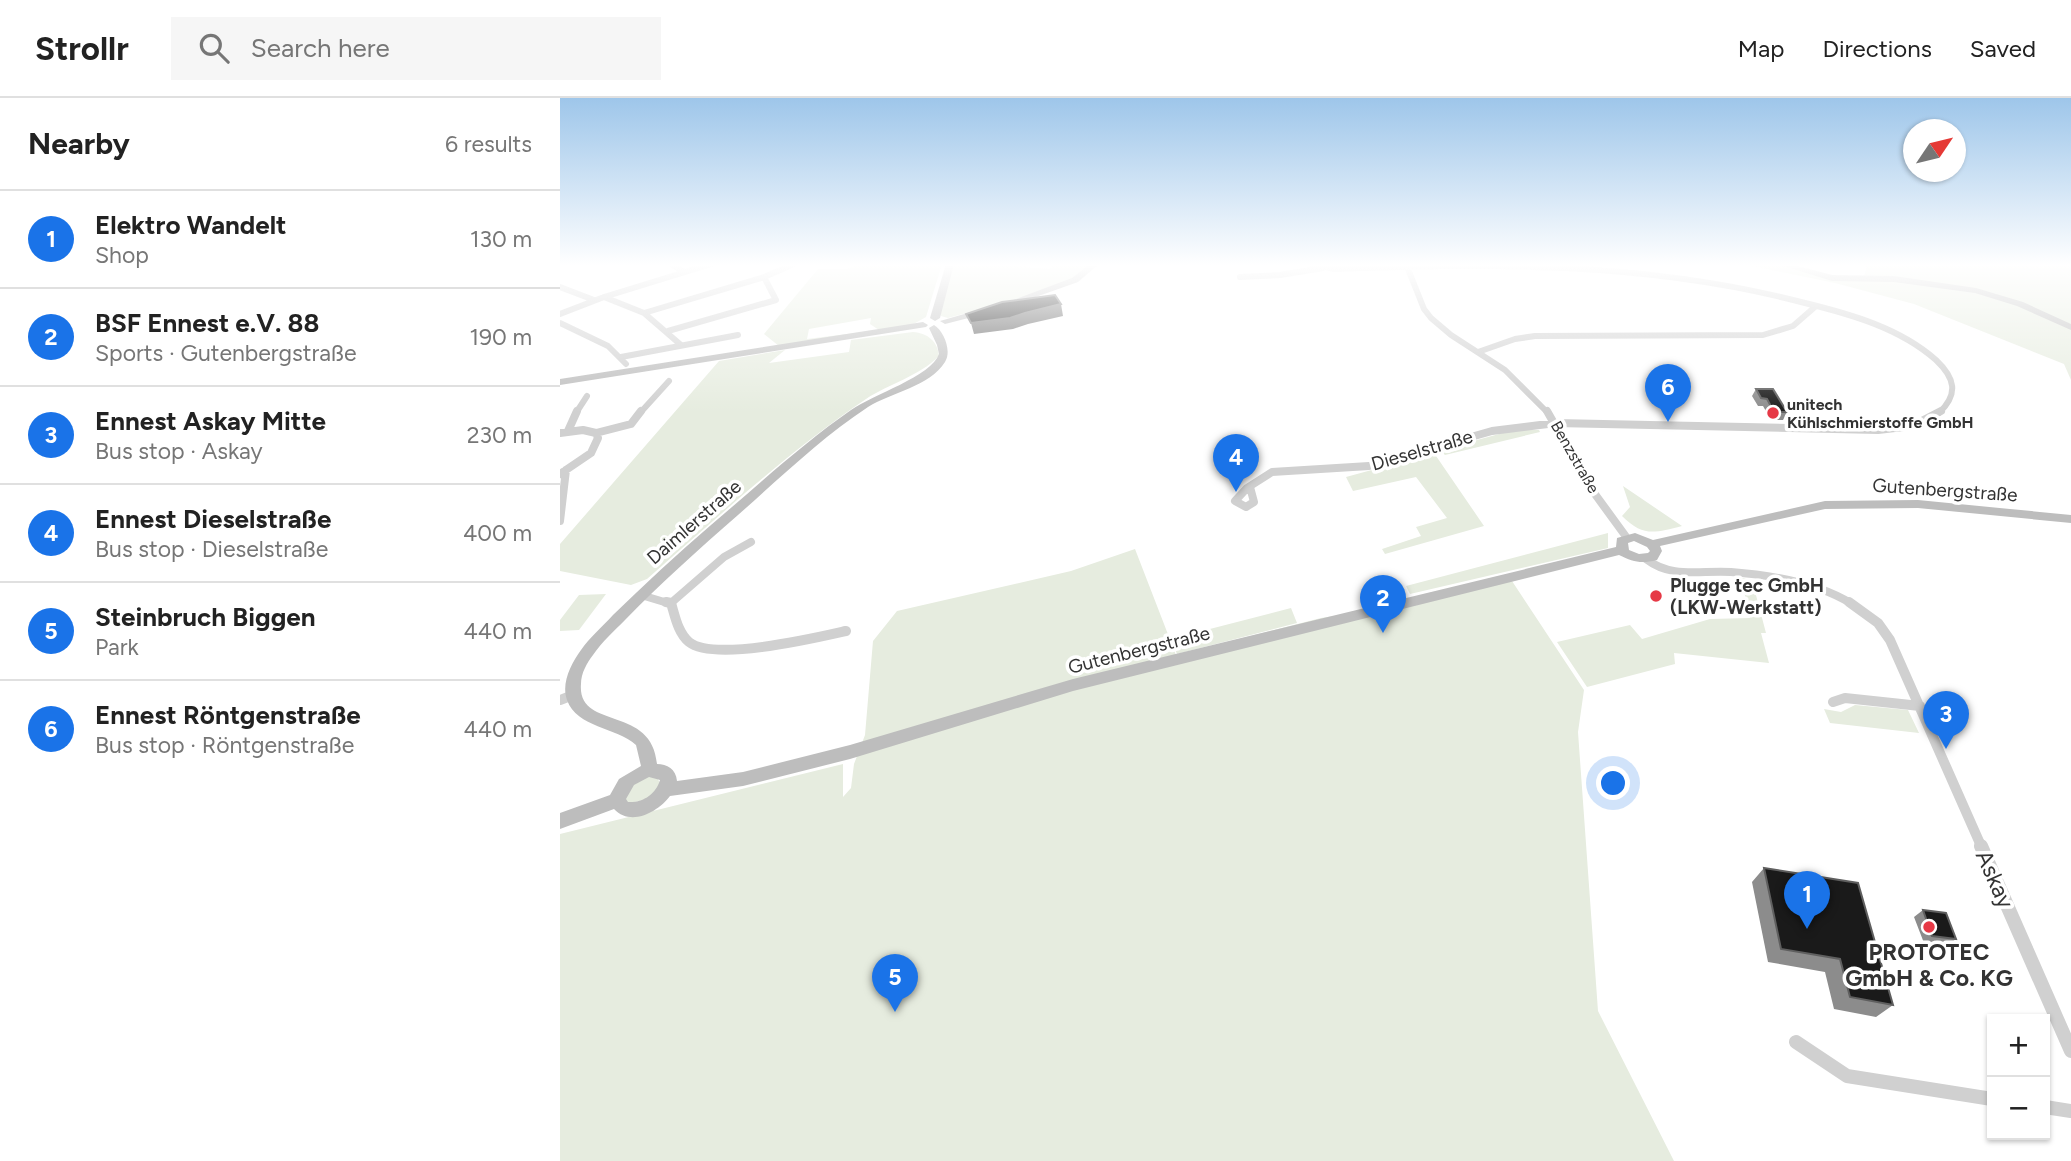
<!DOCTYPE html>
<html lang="en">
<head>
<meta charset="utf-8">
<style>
	:root { --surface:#fff; --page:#f6f6f6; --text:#222; --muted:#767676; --line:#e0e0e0; --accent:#1a73e8 }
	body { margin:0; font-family:Figtree,sans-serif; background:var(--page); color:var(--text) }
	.controls { position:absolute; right:21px; bottom:21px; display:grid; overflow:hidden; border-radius:0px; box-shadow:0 2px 5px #0004 }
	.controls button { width:63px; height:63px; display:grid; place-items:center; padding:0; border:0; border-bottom:2px solid var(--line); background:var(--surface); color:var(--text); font:35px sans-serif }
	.compass { position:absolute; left:1343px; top:21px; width:63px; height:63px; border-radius:50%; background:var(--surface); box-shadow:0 2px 5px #0004; rotate:55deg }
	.you { position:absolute; left:1054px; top:686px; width:24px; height:24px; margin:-18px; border:5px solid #fff; border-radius:50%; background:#1a73e8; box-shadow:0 0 0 10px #1a73e833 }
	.badge { display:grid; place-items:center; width:46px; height:46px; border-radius:50%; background:var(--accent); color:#fff; font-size:23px; font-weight:700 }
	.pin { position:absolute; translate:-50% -58px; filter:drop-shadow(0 2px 4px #0008) }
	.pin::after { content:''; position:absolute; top:37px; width:24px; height:21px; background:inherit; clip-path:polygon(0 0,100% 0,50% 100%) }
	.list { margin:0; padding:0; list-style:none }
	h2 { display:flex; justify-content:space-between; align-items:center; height:91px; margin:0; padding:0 28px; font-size:30px }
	h2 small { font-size:23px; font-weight:400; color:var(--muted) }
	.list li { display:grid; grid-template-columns:46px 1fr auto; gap:21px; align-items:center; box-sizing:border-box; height:98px; padding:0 28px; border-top:2px solid var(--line) }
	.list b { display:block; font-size:26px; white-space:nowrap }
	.list p { margin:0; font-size:23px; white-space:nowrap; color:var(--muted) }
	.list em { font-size:23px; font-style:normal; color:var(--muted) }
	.icon { flex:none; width:38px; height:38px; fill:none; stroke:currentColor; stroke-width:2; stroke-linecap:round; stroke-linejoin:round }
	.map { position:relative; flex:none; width:1511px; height:1063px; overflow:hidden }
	header { display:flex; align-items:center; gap:42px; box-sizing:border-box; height:98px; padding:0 35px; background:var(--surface); border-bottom:2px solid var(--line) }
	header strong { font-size:33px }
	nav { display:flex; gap:38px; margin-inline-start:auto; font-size:24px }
	.search { width:490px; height:63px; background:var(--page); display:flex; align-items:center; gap:18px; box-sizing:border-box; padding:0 24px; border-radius:0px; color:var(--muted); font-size:26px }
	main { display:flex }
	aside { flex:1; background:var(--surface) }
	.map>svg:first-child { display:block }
	.green { fill:#e6ecdf; fill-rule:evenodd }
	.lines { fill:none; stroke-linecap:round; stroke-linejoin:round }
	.street-far3 { stroke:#d0d0d0; stroke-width:6 }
	.street-far2 { stroke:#d0d0d0; stroke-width:8 }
	.street-far1 { stroke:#d0d0d0; stroke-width:10 }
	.street { stroke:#d0d0d0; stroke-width:14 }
	.secondary { fill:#bdbdbd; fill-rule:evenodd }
	.wall { fill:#8c8c8c }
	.shaded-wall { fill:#5f5f5f }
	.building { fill:#1a1a1a; stroke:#5f5f5f; stroke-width:2 }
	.poi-dot { fill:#e63946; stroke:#fff; stroke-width:2.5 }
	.labels { text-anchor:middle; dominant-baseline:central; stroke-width:7; stroke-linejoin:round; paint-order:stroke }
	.far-poi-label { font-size:16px; font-weight:bold; fill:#333; stroke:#fff; text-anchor:start }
	.far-street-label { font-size:16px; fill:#333; stroke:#fff }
	.street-label { font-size:19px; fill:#333; stroke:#fff }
	.poi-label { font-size:19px; font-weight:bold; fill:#333; stroke:#fff; text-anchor:start }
	.near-street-label { font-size:23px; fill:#333; stroke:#fff }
	.near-poi-label { font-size:23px; font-weight:bold; fill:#333; stroke:#fff }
</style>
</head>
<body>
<header>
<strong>Strollr</strong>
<div class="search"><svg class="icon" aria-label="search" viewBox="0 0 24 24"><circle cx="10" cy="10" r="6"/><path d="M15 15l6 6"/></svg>Search here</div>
<nav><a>Map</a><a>Directions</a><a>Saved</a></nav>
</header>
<main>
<aside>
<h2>Nearby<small>6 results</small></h2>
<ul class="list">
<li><span class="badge">1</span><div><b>Elektro Wandelt</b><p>Shop</p></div><em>130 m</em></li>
<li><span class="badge">2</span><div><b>BSF Ennest e.V. 88</b><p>Sports · Gutenbergstraße</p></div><em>190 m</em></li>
<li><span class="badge">3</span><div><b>Ennest Askay Mitte</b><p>Bus stop · Askay</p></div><em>230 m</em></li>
<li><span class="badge">4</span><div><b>Ennest Dieselstraße</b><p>Bus stop · Dieselstraße</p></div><em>400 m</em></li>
<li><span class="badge">5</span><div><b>Steinbruch Biggen</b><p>Park</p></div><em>440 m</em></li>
<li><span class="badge">6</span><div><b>Ennest Röntgenstraße</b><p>Bus stop · Röntgenstraße</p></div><em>440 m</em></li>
</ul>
</aside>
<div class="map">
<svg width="1511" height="1063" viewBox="0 0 1511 1063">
	<rect width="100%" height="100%" fill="#fff"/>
	<path class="green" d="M298 166H382L366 219 350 228 219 248 204 236 258 171H288ZM311 220 310 226 319 232 247 241 249 231Z
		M394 166H434L490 171 495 166H531L515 180 476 196 388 220 381 218 379 211Z
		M1182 166H1217L1261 179 1304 180 1307 166H1511V282L1504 266 1354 206 1275 185Z
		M353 234C368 235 378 244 379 258 358 279 330 285 306 301 228 354 158 419 87 481L71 487 0 473V446L159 263 225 252 209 265 289 254 291 242Z
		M954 332H979L980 334 885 357 880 352Z
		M874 355 924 428 825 456 822 451 861 438 856 429 887 420 856 379 793 393 786 379Z
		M1063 388 1122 428C1094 435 1083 439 1062 418L1070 409Z
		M1048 435V450L850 496 846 488Z
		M575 451 616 557 761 520 839 508 952 483 1024 592 1018 634 1038 913 1114 1063H0V736L283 666V699L291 690 294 666 305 637 313 543 337 513 511 473Z
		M1181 480 1192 482 1206 535H1201L1209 565 1114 555 1115 566 1027 589 997 544 1070 527 1082 541 1150 521 1190 520Z
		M46 496 19 532 0 533V522L19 497Z
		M731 510 737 525 617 556 611 541Z
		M1295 607 1348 612 1359 635 1270 625 1264 611 1281 614Z
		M88 678 97 680 101 686 91 700 67 706 64 695 66 690Z"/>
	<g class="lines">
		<path class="street-far3" d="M111 166 124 174
			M752 166 774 171C932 165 1090 164 1245 205 1290 216 1340 230 1376 262 1395 280 1399 296 1379 315
			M846 166 864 211 871 220 891 237 945 272 988 315
			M680 179 720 177 763 170
			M0 189 34 202
			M44 199 84 215 121 247
			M84 215 204 179 234 166
			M0 216 44 199 151 166
			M0 225 48 248 66 266
			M108 233 216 202 204 179
			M918 254 955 241 975 238 1203 237 1233 228 1256 208
			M61 259 178 237
			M16 315 27 298
			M80 315 109 283"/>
		<path class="street-far2" d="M987 313 1032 392 1067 440
			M8 333 17 313
			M0 335 23 332 36 335 38 340 31 355 0 376
			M36 335 71 326 81 313
			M690 389 694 404 686 409 675 403 687 390 712 374 809 368 932 333 996 325 1318 332 1352 328 1381 313
			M0 423 6 372
			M1086 461C1112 481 1140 472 1171 474 1211 477 1257 484 1292 506
			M81 497 111 506
			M111 505 164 459 191 444"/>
		<path class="street-far1" d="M106 504 111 505C115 518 118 535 129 544 154 564 255 540 286 533
			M1289 504 1318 525 1330 542 1422 750
			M0 602 13 597
			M1273 604 1285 600 1360 608"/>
		<path class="street" d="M1421 748 1511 953
			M1236 944 1287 978 1432 1001
			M1485 1009 1511 1013"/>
		<path class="secondary" d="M386 166H394L380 220 375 223 370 220Z
			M530 166H539L518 184 450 208 443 206 512 180Z
			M1217 166H1230L1272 177 1334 178 1416 190 1463 204 1511 226V232L1457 208 1415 195 1334 184 1272 183Z
			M425 210 429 213 428 215 385 226 380 223Z
			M363 224 368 227 366 229 0 287V281Z
			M374 227C384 233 392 253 385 264 369 289 332 294 308 309 261 340 220 380 178 417 139 451 101 485 65 522 54 533 42 544 33 557 27 565 21 575 21 586 17 633 92 606 97 666 107 666 116 671 117 683L183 674 290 647 513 581 1056 449 1057 440 1075 435 1093 442 1265 403 1358 402 1511 417V425L1358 410 1265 411 1100 448 1102 453 1097 462C1081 466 1073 464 1059 457L513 593 290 661 183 688 110 698C98 714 71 729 54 711L0 731V715L50 697 59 681 81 668 76 647C56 629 17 630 7 602 1 585 11 566 21 552 30 539 42 529 53 517 85 486 117 456 151 427 197 388 242 346 291 312 312 297 372 278 379 256L377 247 369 230ZM1074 443 1087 449 1090 453 1088 455 1079 456 1069 452 1068 445ZM89 679 100 682C96 696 83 705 68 704L66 701 74 687Z"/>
	</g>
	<path class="wall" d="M1196 291 1227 314 1223 322H1211L1203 308H1198L1192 298Z
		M1204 770 1333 907 1316 919 1274 911 1265 874 1208 864 1192 784Z
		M1363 812 1396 841 1387 848 1364 845 1354 819Z"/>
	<path class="shaded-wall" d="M501 206 503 218 468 226 453 231 414 236 411 225 465 215Z"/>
	<path class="building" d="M495 197 501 206 465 215 450 220 411 225 406 216 442 204Z
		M1196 291H1213L1227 314H1214L1207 301 1201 300Z
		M1204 770 1298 785 1333 907 1290 899 1280 861 1221 851Z
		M1363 812 1386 815 1396 841 1372 838Z"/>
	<linearGradient id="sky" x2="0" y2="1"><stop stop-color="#9ec6ea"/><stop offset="0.53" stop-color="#fff"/><stop offset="1" stop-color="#fff" stop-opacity="0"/></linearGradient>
	<rect width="1511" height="315" fill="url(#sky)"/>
	<g class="poi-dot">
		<circle cx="1213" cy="315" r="7"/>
		<circle cx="1096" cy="498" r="7"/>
		<circle cx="1369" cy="829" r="7"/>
	</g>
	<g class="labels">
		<g class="far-poi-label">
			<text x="1227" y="306">unitech<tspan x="1227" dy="18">Kühlschmierstoffe GmbH</tspan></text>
		</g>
		<g class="far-street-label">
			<text transform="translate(1015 359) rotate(60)">Benzstraße</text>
		</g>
		<g class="street-label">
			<text transform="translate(862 352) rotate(-16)">Dieselstraße</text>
			<text transform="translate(1385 392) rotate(4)">Gutenbergstraße</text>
			<text transform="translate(134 424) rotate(-41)">Daimlerstraße</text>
			<text transform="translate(579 552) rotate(-14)">Gutenbergstraße</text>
		</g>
		<g class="poi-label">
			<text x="1110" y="487">Plugge tec GmbH<tspan x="1110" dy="22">(LKW-Werkstatt)</tspan></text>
		</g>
		<g class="near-street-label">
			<text transform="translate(1435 781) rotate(66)">Askay</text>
		</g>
		<g class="near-poi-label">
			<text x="1369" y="854">PROTOTEC<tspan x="1369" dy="26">GmbH &amp; Co. KG</tspan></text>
		</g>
	</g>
</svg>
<div class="controls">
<button>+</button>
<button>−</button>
</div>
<svg class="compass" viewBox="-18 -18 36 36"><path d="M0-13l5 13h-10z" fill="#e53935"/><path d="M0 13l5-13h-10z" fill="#767676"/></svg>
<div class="you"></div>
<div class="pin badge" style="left:1247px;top:831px">1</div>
<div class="pin badge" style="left:823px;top:535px">2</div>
<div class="pin badge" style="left:1386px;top:651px">3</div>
<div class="pin badge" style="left:676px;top:394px">4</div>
<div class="pin badge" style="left:335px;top:914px">5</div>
<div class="pin badge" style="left:1108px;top:324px">6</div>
</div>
</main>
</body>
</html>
